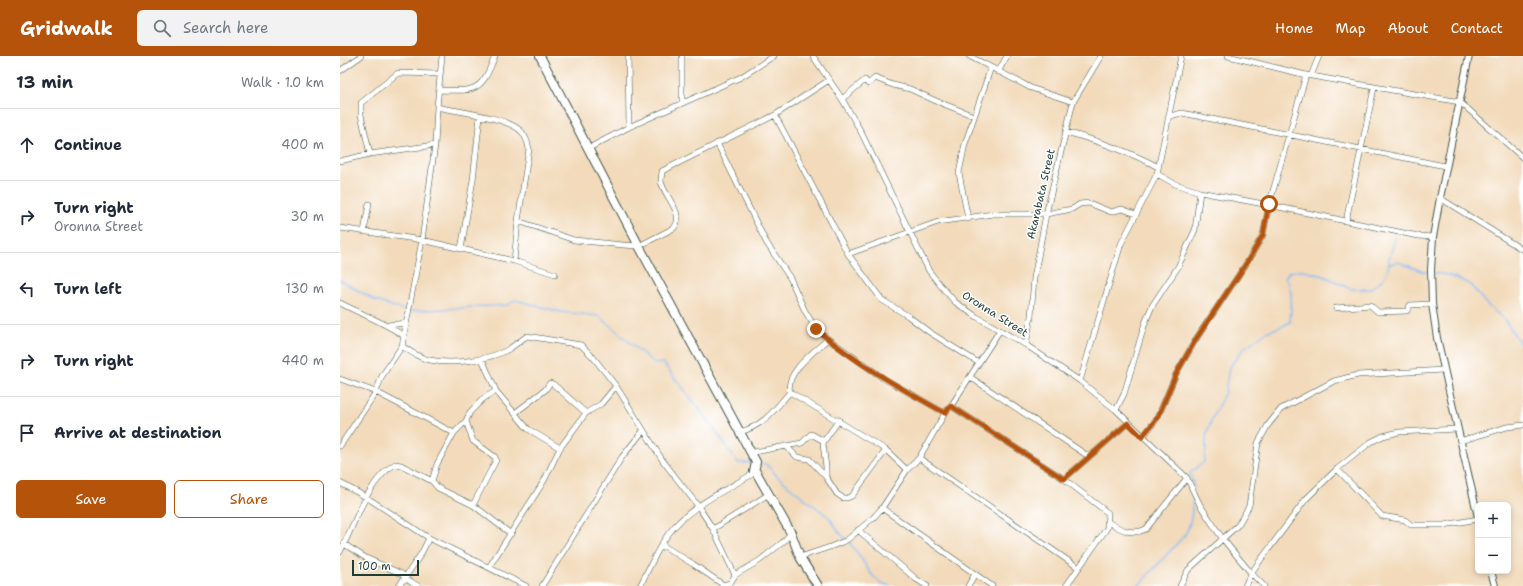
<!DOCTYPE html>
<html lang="en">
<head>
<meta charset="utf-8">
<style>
	:root { --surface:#fff; --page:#f2f2f3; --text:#1f2937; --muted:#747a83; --line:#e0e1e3; --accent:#b45309 }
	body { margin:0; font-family:"Shantell Sans",sans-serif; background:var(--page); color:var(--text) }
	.controls { position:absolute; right:12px; bottom:12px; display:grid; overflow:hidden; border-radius:6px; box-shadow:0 2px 6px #0003 }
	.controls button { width:36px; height:36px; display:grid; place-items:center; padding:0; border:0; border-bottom:1px solid var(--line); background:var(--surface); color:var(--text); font:20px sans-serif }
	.scale { position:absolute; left:12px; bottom:10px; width:67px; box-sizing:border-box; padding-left:4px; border:2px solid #1f3d34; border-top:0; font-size:11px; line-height:14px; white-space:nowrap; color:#1f3d34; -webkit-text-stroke:3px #fff; paint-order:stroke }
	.stop { position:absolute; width:12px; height:12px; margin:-9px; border:3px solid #b45309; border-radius:50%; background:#fff }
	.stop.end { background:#b45309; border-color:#fff; box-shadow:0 1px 4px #0008 }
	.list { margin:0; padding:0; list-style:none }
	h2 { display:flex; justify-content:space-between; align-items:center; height:52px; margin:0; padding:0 16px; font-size:17px }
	h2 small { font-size:13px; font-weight:400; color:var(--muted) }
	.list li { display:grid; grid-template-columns:26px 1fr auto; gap:12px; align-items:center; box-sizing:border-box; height:72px; padding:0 16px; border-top:1px solid var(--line) }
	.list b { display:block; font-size:15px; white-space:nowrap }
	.list p { margin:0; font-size:13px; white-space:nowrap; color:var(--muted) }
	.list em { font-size:13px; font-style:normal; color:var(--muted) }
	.actions { display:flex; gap:8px; padding:12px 16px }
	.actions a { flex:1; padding:9px 0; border:1px solid var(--accent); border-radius:6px; text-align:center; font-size:14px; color:var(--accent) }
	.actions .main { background:var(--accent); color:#fff }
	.icon { flex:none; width:22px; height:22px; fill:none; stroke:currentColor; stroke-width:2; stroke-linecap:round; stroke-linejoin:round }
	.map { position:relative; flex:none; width:1183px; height:530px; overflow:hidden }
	header { display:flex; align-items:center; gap:24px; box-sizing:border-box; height:56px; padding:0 20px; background:var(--accent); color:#fff }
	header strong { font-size:19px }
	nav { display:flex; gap:22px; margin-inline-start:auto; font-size:14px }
	.search { width:280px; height:36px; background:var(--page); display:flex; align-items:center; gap:10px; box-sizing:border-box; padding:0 14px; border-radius:6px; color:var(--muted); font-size:15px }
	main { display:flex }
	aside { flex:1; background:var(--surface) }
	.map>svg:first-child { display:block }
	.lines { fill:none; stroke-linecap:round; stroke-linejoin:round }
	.stream { stroke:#87bbf5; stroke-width:1.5 }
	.minor-casing { stroke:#3f5548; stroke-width:6 }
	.tertiary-casing { stroke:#3f5548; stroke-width:8 }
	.primary-casing { stroke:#3f5548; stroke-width:10 }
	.minor { stroke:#fff; stroke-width:5 }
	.tertiary { stroke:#fff; stroke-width:6 }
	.primary { stroke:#fff; stroke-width:8 }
	.route { stroke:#b45309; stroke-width:5 }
	.labels { text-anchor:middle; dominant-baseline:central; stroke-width:3; stroke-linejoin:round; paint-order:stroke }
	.street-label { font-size:11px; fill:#1f3d34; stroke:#fff }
</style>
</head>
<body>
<header>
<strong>Gridwalk</strong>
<div class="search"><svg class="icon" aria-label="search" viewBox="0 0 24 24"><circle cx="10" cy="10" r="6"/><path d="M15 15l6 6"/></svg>Search here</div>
<nav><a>Home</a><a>Map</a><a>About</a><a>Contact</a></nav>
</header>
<main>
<aside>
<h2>13 min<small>Walk · 1.0 km</small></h2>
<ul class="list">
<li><svg class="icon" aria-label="ahead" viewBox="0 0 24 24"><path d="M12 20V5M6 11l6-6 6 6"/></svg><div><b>Continue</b></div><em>400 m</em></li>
<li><svg class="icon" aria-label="right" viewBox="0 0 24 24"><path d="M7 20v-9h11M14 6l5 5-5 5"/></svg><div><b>Turn right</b><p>Oronna Street</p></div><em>30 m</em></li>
<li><svg class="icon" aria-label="left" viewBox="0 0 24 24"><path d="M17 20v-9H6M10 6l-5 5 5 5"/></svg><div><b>Turn left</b></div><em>130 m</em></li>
<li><svg class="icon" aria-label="right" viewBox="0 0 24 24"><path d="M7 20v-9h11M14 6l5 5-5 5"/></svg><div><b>Turn right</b></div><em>440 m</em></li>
<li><svg class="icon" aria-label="arrive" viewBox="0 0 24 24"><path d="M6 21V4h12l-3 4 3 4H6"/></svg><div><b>Arrive at destination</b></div></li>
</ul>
<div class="actions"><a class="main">Save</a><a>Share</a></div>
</aside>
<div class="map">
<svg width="1183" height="530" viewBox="0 0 1183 530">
	<rect width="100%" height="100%" fill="#fff"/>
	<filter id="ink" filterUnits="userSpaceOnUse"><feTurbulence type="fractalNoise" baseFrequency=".025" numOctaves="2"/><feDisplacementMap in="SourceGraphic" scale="8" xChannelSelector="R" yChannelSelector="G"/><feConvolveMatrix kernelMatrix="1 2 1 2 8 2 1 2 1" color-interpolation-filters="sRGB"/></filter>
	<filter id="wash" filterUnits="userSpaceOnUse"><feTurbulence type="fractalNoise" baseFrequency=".012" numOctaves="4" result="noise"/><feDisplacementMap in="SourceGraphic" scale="16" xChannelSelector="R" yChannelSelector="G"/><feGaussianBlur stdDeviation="0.9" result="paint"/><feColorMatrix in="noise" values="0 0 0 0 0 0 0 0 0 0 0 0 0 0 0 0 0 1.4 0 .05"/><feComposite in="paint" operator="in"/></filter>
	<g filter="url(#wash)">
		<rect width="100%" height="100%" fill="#f2daba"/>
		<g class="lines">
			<path class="stream" d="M1049 208 1058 206 1084 216H1088
				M1094 217 1108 219 1130 228 1147 249 1164 263 1183 292
				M0 224 36 245 67 255
				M70 255 168 249 175 244 221 256 259 260 315 308 323 307 368 364 398 407H413
				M419 407 426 408 437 420 455 435 490 462 498 475 514 492 532 519 540 527 550 530
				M854 432 850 417 864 406 866 394V380L872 363 885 336 889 312 904 292 926 276 943 270 950 266C951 254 954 231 945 222L949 216 961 214 984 220 1011 233H1030L1043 223 1048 214 1049 203 1056 180
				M798 530 844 480C852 468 852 455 853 440"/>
		</g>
	</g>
	<g filter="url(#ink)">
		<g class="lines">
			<defs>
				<path id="minor" d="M288 0 289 71
					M473 0 502 43 520 74 589 215 601 230 615 246 637 261 686 289 740 325 776 354 847 422 860 449 882 482 911 517 924 530
					M629 0 691 32 733 46
					M888 0 966 19 1120 46 1183 102
					M0 15 21 0
					M658 16 667 0
					M971 20 979 0
					M99 34C135 35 141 37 155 0
					M502 43 525 24 528 28 535 22 553 29 570 33 596 45 634 60
					M342 47V0
					M97 51C119 56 168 61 182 76 186 81 188 87 189 93L178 165 174 205
					M435 59 508 198 542 244 568 260 589 276 639 307
					M830 60 842 57 1105 110
					M726 76C758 85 789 95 818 111
					M377 87 426 186 450 222 465 255 476 273 488 283 543 322 605 357
					M249 92 289 71 401 21 434 0
					M30 98 21 59V47L58 17 100 18
					M0 105 30 98 95 89
					M817 118 835 128 860 136 929 149 1078 180 1093 181
					M1100 142 1183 194
					M628 163 619 117 625 88 651 11
					M178 165 234 184 283 189 299 190 334 172C346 158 323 139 321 125 321 122 322 118 322 115L435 59 489 24
					M1006 165 1034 32
					M0 172 82 184 174 205 215 218
					M24 176 29 148
					M121 193 133 124 140 60
					M508 198 598 166 653 158H706L732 153 740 148 749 147 771 156 782 153 796 158
					M0 247C21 258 44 266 64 280
					M996 252 1030 249 1038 256 1067 255 1070 249 1092 248
					M48 269 66 267
					M488 283C476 294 444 317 450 336L546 394 567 414
					M686 289 691 260 694 222 706 158 733 46 761 0
					M62 290C71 296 79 302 90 304 111 309 150 304 169 293 175 289 181 284 187 280L241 289 253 301 276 330 323 405 358 450 373 473 395 519
					M142 303 156 335
					M630 321 748 400
					M0 323 36 336 114 377 126 365 130 356 144 342 156 335 188 373 220 392
					M740 325 781 188 817 118 841 0
					M611 350 724 423 768 457 767 472 726 530
					M776 354 784 338 805 267 812 250 838 211 855 174 860 136
					M175 357 205 334 210 327 213 328 246 357
					M126 365 133 385 155 401 156 404 133 449
					M400 376C425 369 434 354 450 336
					M803 381 818 361 836 318 856 283 906 208 923 179 929 149 966 19
					M484 385 483 388 486 411V421
					M1120 385 1167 371 1183 369
					M0 390 36 336 42 320 62 290 82 184 95 89 97 51 102 0
					M446 390 457 401 469 403 486 421 497 438 503 442H507L512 440 546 394
					M412 399 414 396 462 387 471 378 484 385 499 364
					M579 402 739 512
					M997 413 1042 460 1065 464 1071 469H1104L1138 463
					M724 423 788 367
					M92 425 97 408 114 377
					M0 427 26 441 89 482 186 530
					M542 452 652 530
					M768 466C780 473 792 480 806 473L847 422
					M373 473 429 438
					M518 474 576 523 587 530
					M4 488 26 502 62 518 65 522 78 530
					M322 489 353 508 385 530
					M0 496C15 468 27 425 55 408L61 409 92 425 98 432 133 449 171 478
					M460 501 490 491 507 484 533 462 542 452 567 414 579 402 605 357 611 350 660 274
					M149 511 204 425 220 392 246 357 261 348 276 330
					M59 530 81 498 89 482
					M202 530 282 401 303 375
					M300 530C310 511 319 488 334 471 356 447 388 433 416 416
					M382 530 391 526 395 519 419 505 443 486 451 477
					M628 530 635 518
					M840 530 848 514 898 469 909 450 918 387 928 369 941 353 994 325 1018 319 1103 314
					M905 530 911 517 966 443 997 413 1031 386 1043 380 1059 376 1117 373"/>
				<path id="tertiary" d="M1129 0 1100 142 1093 181 1091 214 1092 248 1097 282 1138 461
					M1151 515 1155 530"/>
				<path id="primary" d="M200 0 299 190 416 406 414 416H416L451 477 460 501 478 530"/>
			</defs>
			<use href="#minor" class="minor-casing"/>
			<use href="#tertiary" class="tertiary-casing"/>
			<use href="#primary" class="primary-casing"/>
			<use href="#minor" class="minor"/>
			<use href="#tertiary" class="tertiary"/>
			<use href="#primary" class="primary"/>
		</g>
	</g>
	<g class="lines" filter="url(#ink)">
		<path class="route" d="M476 273C515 307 560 332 605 357L611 350 724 423 788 367 802 381 818 361 836 318 856 283 906 208 923 179 929 148"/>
	</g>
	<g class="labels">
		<g class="street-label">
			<text transform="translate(701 138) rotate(-77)">Akarabata Street</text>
			<text transform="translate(655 258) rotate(32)">Oronna Street</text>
		</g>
	</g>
</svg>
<div class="controls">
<button>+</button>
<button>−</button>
</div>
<div class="scale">100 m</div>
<div class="stop" style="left:929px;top:148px"></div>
<div class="stop end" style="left:476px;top:273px"></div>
</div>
</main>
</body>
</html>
